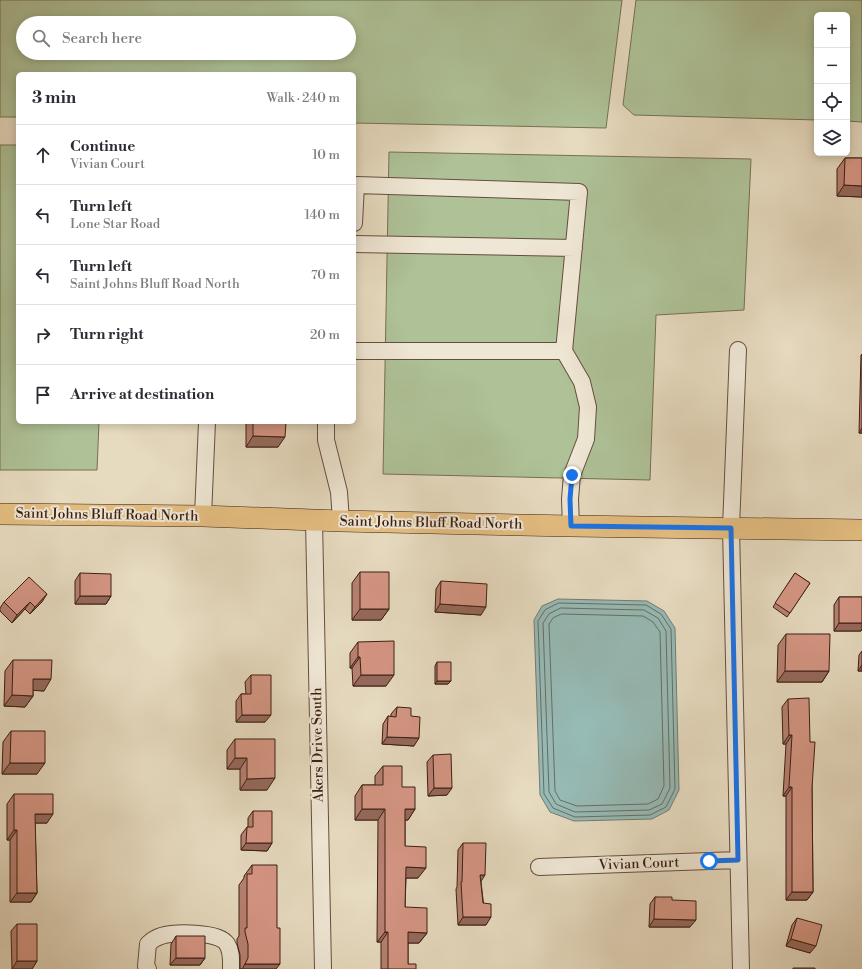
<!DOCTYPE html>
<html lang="en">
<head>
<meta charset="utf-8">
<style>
	:root { --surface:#fff; --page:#f7f7f7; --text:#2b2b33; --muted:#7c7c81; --line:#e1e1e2 }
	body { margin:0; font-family:"Libre Bodoni",serif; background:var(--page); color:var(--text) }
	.controls { position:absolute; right:12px; top:12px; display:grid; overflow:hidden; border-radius:6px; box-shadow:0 2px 10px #0003 }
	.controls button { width:36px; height:36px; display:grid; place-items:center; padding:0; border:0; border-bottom:1px solid var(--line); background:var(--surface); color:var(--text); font:20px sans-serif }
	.stop { position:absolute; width:12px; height:12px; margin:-9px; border:3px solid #1a73e8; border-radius:50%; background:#fff }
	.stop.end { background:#1a73e8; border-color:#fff; box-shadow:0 1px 4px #0008 }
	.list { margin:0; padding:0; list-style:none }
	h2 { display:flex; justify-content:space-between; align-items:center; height:52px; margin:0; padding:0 16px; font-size:17px }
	h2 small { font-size:13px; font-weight:400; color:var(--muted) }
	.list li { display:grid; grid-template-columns:26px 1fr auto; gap:12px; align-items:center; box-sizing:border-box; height:60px; padding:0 16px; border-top:1px solid var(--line) }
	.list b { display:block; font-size:15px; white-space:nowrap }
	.list p { margin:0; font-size:13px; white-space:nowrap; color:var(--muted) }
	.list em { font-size:13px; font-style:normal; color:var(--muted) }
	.icon { flex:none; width:22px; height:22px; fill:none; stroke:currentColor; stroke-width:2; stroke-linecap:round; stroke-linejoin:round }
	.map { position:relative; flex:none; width:862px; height:969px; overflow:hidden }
	.search { position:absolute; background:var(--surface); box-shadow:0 2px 10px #0003; left:16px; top:16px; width:340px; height:44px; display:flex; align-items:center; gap:10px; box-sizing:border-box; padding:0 14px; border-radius:22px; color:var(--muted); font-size:15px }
	.panel { position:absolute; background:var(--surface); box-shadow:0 2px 10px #0003; left:16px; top:72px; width:340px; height:352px; border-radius:6px }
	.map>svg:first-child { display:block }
	.green { fill:#aec197; stroke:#757054; fill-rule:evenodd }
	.water { fill:#96bab5; stroke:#727c74 }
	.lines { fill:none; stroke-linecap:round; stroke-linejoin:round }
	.shore { stroke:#696c64; stroke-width:1 }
	.minor-casing { stroke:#664e3d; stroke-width:18 }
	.major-casing { stroke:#3c1f12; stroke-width:22 }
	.minor { stroke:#efe7d5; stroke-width:16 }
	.major { stroke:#e3bd80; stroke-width:21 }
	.wall { fill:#b78172; stroke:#3c1f12 }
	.shaded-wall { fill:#95695c; stroke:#3c1f12 }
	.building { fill:#d59684; stroke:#3c1f12 }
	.route { stroke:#1a73e8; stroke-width:5 }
	.labels { text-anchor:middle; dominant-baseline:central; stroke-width:4; stroke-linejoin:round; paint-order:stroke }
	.street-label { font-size:14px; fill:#3c1f12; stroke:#efe7d5 }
</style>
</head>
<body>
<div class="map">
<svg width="862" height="969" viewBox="0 0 862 969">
	<rect width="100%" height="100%" fill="#e6dabf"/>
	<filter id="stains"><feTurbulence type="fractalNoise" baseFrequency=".005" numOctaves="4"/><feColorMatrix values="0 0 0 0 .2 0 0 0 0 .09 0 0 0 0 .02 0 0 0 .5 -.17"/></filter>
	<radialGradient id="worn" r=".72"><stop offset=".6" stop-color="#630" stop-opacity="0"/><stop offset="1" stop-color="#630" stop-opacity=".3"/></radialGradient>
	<path class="green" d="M0 0H622L606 128 354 123V74H18V117H0ZM23 23H349V53H23Z
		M636 0H862V122L847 121V15H817V120L634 115 623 105Z
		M0 145H18V422H99L97 470H0Z
		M389 152 751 159 744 310 656 315 650 480 383 474Z"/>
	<path class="water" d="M558 599 647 601 664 611 675 628 679 790 669 810 652 819 574 821 550 812 540 795 534 620 542 606Z"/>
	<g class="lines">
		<path class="shore" d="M559 603 646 605 661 614 671 629 675 789 666 807 650 815 575 817 553 808 544 794 538 621 545 610Z
			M561 608 644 610 658 618 666 631 670 788 662 804 649 810 575 812 556 804 549 792 543 623 549 614Z
			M562 614 643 616 653 622 660 632 664 786 658 799 648 804 577 806 560 800 555 791 549 624 553 618Z"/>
		<defs>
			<path id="minor" d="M354 223 356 185 579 192 564 351 582 382 588 407 586 439 572 475 570 499 571 526
				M354 244 574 248
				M738 350 731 528 741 969
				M354 351H564
				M326 422V440L339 492 341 521
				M203 516 207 422
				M314 520 323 969
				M539 867 738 860
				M148 969 146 966 148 944C152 940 155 938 161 936 174 932 219 931 227 944 232 952 231 960 231 969"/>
			<path id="major" d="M0 514 203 516 341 521 571 526 862 530"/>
		</defs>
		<use href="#minor" class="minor-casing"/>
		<use href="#major" class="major-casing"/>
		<use href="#minor" class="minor"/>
		<use href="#major" class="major"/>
	</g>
	<path class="wall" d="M845 158H862V197L837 196V169Z
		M862 354V433H859L861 355Z
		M246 422H286L278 447H246Z
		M360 572 389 609 381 620H352V583Z
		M80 573 111 596 106 604H75V581Z
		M795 573 810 583 787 617 773 607Z
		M441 581 481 615 435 612 436 589Z
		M839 597H862V629L861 631H834V605Z
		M4 602H42L30 614 25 609 12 623 0 611V608Z
		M786 634 829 671 822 682H777L778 645Z
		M358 642 386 686H353L352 668H350V653Z
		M862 651V671H858L859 655Z
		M13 660 44 691 33 690V696L25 707 4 706 5 671Z
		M437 662 451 681 448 684H435V666Z
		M251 675 265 722H236V701L241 694H246L245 682Z
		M788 699 810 742 812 788 813 892 807 900H786V796H783L786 744H783L782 707Z
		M397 707 411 716 414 746 382 744 383 724 388 716 391 717V714Z
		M11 731 37 774H2L3 742Z
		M235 739 267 790H240V769H227V750Z
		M433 755 447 795 428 796 427 762Z
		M383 766 402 787 415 809 408 820H405V846L418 878H406L405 907 427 933 419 943H408V964L416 969H381V942H377L378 820H355V796L362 785H375V776Z
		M14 794 47 823H35L37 893 31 902H10V840H7V804Z
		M253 811 272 843 267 851 241 850V835L247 827H248V818Z
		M463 843 481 882 486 925H458L456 889 457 887 458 850Z
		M252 865 276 969H240V955L237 943V939L239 936V885L244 878V876Z
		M655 897 672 900 690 927H649L650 904Z
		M797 918 810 953 786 946 792 925Z
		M17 924 37 961 32 969H12L11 931Z
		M176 936 205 958 200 965H170L171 944Z"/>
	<path class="shaded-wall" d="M844 185 862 186V197L837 196Z
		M862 428V433H859Z
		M253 436 285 437 278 447H246Z
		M47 594 42 602 30 614 35 607Z
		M80 596H111L106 604H75Z
		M30 602 25 609 12 623 17 615Z
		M440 604 486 607 481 615 435 612Z
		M360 609H389L381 620H352Z
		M839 623H862V629L861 631H834Z
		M358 657H360L352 668H350Z
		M862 665V671H858Z
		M785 671H829L822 682H777Z
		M361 675H394L386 686H353Z
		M33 679H51L44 691 26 690Z
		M437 681H451L448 684H435Z
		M12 695 33 696 25 707 4 706Z
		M242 715H271L265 722H236Z
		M789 735H792L786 744H783Z
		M387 737 419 738 414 746 382 744Z
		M235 758H247L240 769H227Z
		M10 763H45L37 774H2Z
		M275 778 267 790H240L247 779Z
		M789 787H792L786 796H783Z
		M434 788H452L447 795 428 796Z
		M362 809H385L378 820H355Z
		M405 809H415L408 820H398Z
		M35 814H53L47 823H28Z
		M14 830H17L10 840H7Z
		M246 843H272L267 851 241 850Z
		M406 867 426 868 418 878H399Z
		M480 875H485L480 883Z
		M792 892H813L807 900H786Z
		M17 893H37L31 902H10Z
		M463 917H491L486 925H458Z
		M654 919 696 920 690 927H649Z
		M385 932H388L381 942H377Z
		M408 932 427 933 419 943H401Z
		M791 939 816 946 810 953 786 946Z
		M176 958H205L200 965H170Z
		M17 961H37L32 969H12Z
		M245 964H280L276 969H242Z"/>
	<path class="building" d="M845 158H862V186L844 185Z
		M253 422H286L285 437 253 436Z
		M360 572H389V609H360Z
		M80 573 111 574V596H80Z
		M795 573 810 583 790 613 775 603Z
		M29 577 47 594 35 607 30 602 17 615 4 602Z
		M441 581 487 584 486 607 440 604Z
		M839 597H862V623H839Z
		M786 634H830L829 671H785Z
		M394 641V675H361L360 657H358V642Z
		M13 660H52L51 679H33V696L12 695Z
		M437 662H451V681H437Z
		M251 675H271V715H242L241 694H251Z
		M809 698 810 742H815L812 788 813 892H792V787H789L792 735H789L788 699Z
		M397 707 411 708V716L420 717 419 738 387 737 388 716 396 717Z
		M11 731H45V763H10Z
		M235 739H275V778L247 779V758H235Z
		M451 754 452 788H434L433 755Z
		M383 766H402V787H415V809H405V846L426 847V868L406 867 405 907 427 908V933L408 932V964H416V969H388V932H385V809H362V785H383Z
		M14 794H53V814H35L37 893H17V830H14Z
		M253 811H272V843H246L247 827H253Z
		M463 843H486L485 875H480L483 903 491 904V917H463L461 882H462Z
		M252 865H277V928H280V964H245L248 958V944L245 932V928H247V874H252Z
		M655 897H672V900L696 901V920L654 919Z
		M797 918 822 925 816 946 791 939Z
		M17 924H37V961H17Z
		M176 936H205V958H176Z
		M793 968H815V969H793Z"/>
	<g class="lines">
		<path class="route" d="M572 475 570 499 571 526 731 528 738 860 709 861"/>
	</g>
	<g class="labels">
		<g class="street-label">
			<text transform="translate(107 515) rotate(1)">Saint Johns Bluff Road North</text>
			<text transform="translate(431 523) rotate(1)">Saint Johns Bluff Road North</text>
			<text transform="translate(318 745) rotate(-91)">Akers Drive South</text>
			<text transform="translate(639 864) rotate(-2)">Vivian Court</text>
		</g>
	</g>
	<rect width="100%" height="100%" filter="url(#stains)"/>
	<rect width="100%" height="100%" fill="url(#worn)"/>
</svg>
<div class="controls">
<button>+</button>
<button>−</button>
<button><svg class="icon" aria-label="locate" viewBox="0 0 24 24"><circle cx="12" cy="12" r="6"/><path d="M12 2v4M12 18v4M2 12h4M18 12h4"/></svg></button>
<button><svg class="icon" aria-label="layers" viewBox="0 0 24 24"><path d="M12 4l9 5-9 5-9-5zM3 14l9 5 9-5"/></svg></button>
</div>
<div class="stop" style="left:709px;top:861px"></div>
<div class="stop end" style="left:572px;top:475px"></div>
<div class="search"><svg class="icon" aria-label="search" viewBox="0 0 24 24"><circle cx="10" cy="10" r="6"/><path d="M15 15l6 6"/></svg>Search here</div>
<section class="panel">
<h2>3 min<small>Walk · 240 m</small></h2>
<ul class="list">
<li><svg class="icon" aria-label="ahead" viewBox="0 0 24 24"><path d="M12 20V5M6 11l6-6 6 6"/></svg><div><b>Continue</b><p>Vivian Court</p></div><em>10 m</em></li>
<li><svg class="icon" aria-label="left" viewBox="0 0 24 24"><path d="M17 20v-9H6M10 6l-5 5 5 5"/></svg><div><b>Turn left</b><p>Lone Star Road</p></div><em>140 m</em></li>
<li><svg class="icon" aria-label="left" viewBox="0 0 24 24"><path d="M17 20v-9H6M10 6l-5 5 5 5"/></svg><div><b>Turn left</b><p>Saint Johns Bluff Road North</p></div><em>70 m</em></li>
<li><svg class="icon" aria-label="right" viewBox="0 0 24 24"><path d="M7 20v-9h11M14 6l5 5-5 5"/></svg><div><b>Turn right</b></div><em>20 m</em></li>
<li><svg class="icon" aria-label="arrive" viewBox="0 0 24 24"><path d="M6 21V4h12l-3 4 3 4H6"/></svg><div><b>Arrive at destination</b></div></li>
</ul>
</section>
</div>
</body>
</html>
